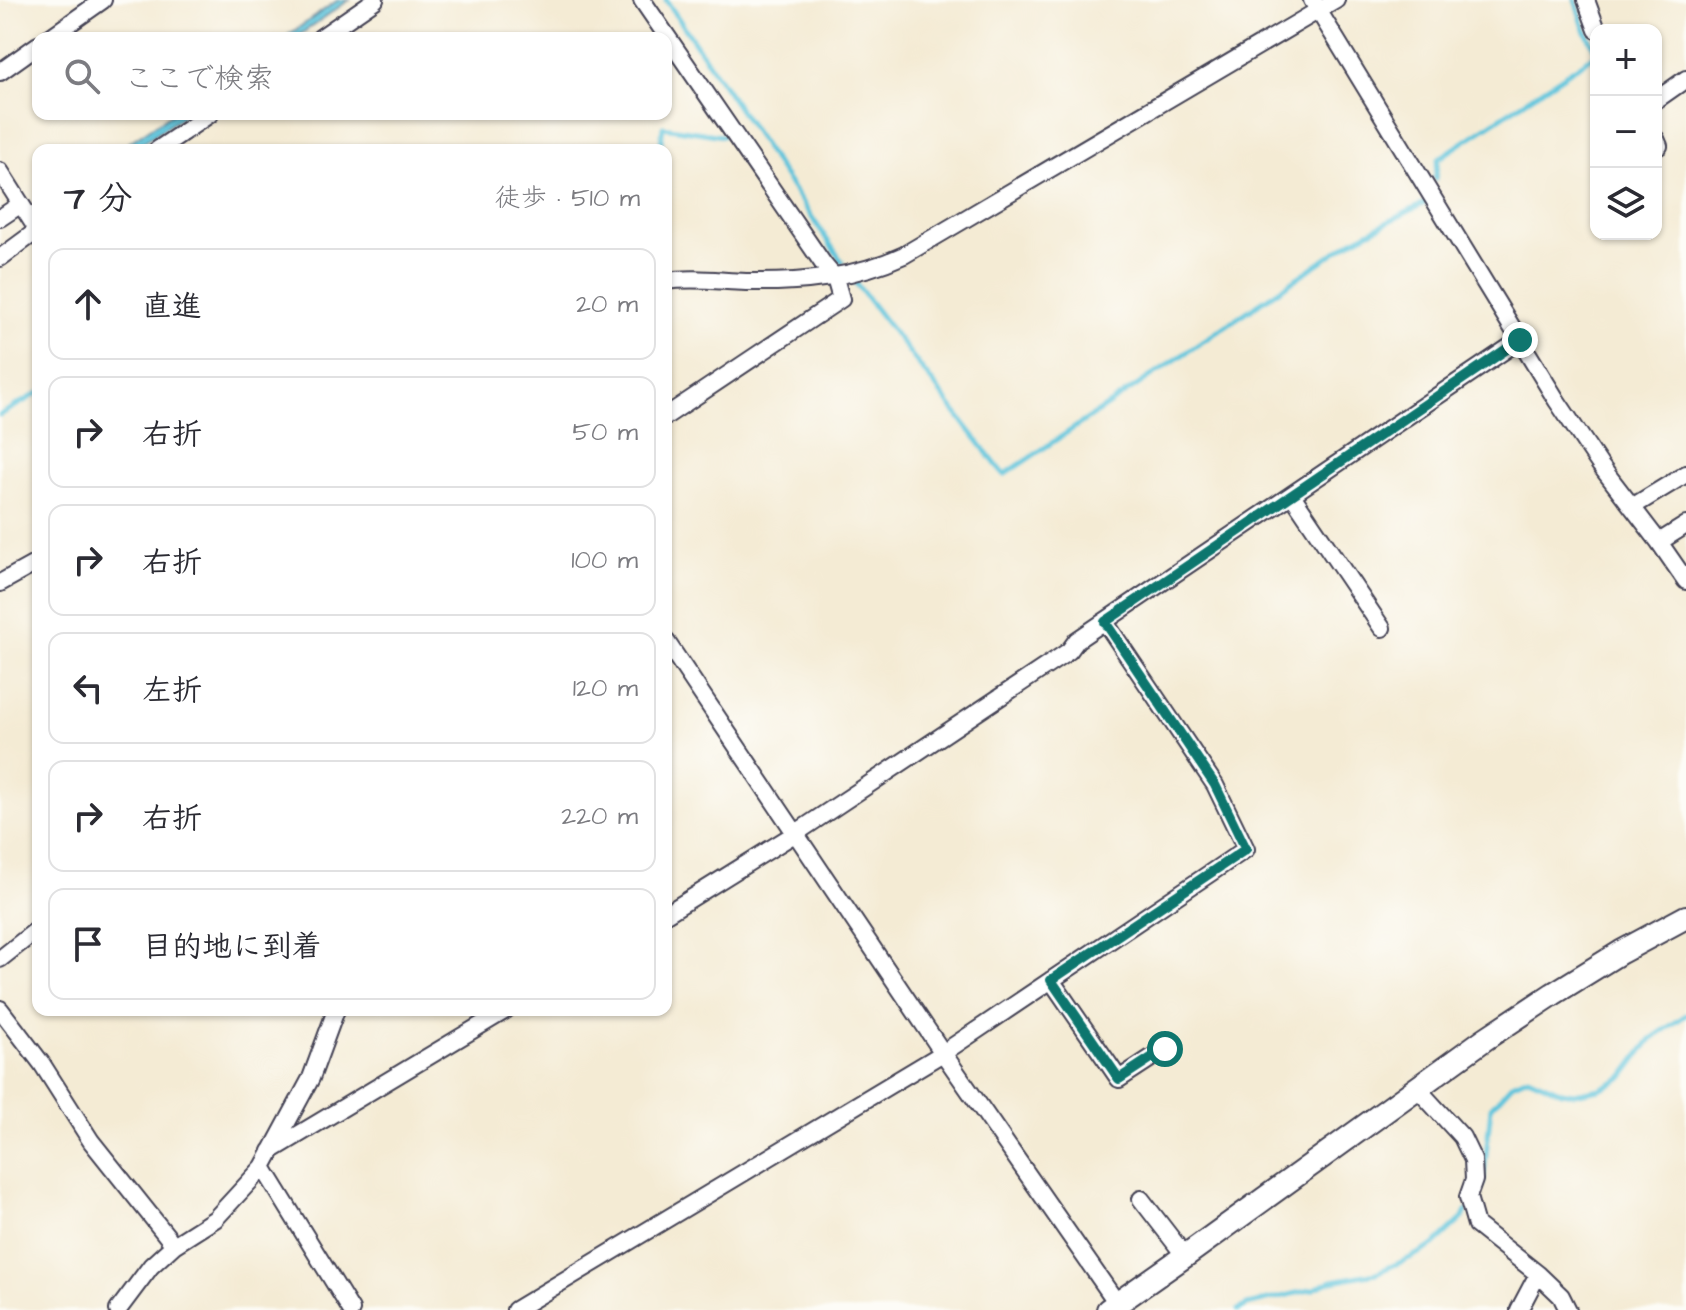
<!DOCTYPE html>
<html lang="ja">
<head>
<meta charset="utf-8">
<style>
	:root { --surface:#fff; --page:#f7f7f7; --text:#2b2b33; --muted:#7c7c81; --line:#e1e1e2 }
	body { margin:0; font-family:"Architects Daughter","Klee One",sans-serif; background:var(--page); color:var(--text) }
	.controls { position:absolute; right:24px; top:24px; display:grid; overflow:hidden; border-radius:16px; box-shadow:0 2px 6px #0004 }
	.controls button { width:72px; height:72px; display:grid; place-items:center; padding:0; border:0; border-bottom:2px solid var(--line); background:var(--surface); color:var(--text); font:40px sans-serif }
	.stop { position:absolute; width:24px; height:24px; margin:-18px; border:6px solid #0f766e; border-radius:50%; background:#fff }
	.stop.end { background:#0f766e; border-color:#fff; box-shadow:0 2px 8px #0008 }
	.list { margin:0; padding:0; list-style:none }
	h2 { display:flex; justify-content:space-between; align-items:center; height:104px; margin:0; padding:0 32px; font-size:34px }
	h2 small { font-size:26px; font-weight:400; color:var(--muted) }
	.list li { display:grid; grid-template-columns:52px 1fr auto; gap:24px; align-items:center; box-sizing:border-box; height:112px; margin:0 16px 16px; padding:0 16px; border:2px solid var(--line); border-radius:16px }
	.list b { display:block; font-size:30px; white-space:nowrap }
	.list em { font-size:26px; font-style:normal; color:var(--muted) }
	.icon { flex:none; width:44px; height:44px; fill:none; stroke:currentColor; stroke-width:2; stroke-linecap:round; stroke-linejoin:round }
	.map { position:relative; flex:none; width:1686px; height:1310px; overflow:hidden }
	.search { position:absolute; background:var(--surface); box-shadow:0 2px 6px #0004; left:32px; top:32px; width:640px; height:88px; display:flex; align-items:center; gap:20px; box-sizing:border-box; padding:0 28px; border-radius:16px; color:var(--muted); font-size:30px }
	.panel { position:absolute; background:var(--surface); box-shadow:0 2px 6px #0004; left:32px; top:144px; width:640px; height:872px; border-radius:16px }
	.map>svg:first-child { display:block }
	.water { fill:#5ec4db; stroke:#40738b; stroke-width:2 }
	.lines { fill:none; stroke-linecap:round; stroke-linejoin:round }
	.stream { stroke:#5ec4db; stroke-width:5 }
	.street-casing { stroke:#424052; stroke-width:20 }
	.secondary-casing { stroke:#424052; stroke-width:26 }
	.street { stroke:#fff; stroke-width:16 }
	.secondary { stroke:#fff; stroke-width:22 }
	.route { stroke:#0f766e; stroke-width:10 }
</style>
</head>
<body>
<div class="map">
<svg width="1686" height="1310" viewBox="0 0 1686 1310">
	<rect width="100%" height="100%" fill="#fdfcf7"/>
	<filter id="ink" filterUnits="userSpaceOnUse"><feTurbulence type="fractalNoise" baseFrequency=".0125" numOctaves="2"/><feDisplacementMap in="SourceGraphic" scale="16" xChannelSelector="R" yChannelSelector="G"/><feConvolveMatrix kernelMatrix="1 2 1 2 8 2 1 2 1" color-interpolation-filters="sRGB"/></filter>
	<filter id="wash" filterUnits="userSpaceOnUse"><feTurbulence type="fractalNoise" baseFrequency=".006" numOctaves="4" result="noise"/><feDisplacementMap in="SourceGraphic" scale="32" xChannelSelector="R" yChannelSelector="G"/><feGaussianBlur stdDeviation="1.8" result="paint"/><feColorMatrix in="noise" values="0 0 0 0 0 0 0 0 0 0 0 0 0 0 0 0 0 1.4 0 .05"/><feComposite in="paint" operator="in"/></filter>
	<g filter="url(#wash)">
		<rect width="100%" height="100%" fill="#f4ebd4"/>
		<path class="water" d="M338 0H349L295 38H284Z
			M171 114H186L131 150H118Z"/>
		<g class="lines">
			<path class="stream" d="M666 0 842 262
				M1575 0 1584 28 1596 51
				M660 150 663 127 723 136
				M1435 179 1438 159 1596 54
				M854 281 1004 475 1355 239 1425 203
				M0 415 38 393
				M1476 1196 1483 1184 1491 1107 1512 1084 1528 1077 1562 1092 1574 1094 1600 1089 1623 1077 1651 1039 1686 1015
				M1238 1310 1247 1305 1314 1289 1332 1281 1376 1273 1410 1258 1434 1245 1463 1218 1466 1211"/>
		</g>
	</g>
	<g filter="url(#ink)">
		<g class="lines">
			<defs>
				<path id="street" d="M642 0 824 265 835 278 841 299 666 416
					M1312 0 1557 401 1600 465 1659 542 1686 581
					M1586 0 1597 30
					M49 38 103 0
					M320 38 375 0
					M0 72 38 45
					M1656 100 1686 79
					M1656 139 1659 146
					M157 150 210 114
					M0 171 38 231
					M0 218 21 204
					M0 258 38 230
					M666 281C693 277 719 281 746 282 801 283 854 278 904 255L1336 0
					M1292 495 1382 628
					M1632 507 1686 474
					M1659 542 1686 525
					M0 583 38 562
					M666 641 943 1053 1117 1303
					M666 914 796 833 1069 651 1077 640 1520 340
					M0 959 38 929
					M1051 980 1119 1079 1165 1049
					M0 1009 42 1064 91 1141 174 1245
					M1417 1088 1462 1137 1473 1160 1474 1180 1468 1197 1476 1225 1538 1274 1561 1296 1568 1310
					M271 1151 506 1010
					M263 1167 351 1310
					M1141 1199 1185 1256
					M118 1310 151 1266 174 1245 215 1219 263 1167 311 1078 336 1010
					M515 1310 943 1053 1246 849 1215 785 1105 622
					M1519 1310 1538 1274"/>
				<path id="secondary" d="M1108 1310 1185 1256 1485 1039 1553 994 1621 952 1686 917"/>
			</defs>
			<use href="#street" class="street-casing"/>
			<use href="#secondary" class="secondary-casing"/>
			<use href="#street" class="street"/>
			<use href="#secondary" class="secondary"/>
		</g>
	</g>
	<g class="lines" filter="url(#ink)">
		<path class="route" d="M1165 1049 1119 1079 1051 980 1246 849 1215 785 1105 622 1520 340"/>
	</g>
</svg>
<div class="controls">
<button>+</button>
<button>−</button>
<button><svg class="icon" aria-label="layers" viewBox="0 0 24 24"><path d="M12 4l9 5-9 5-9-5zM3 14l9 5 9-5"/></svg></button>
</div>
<div class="stop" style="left:1165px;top:1049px"></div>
<div class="stop end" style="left:1520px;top:340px"></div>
<div class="search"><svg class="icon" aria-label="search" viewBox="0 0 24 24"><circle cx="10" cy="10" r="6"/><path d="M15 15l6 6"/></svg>ここで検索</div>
<section class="panel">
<h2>7 分<small>徒歩 · 510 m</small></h2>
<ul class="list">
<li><svg class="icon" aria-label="ahead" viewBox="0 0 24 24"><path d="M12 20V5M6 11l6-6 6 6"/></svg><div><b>直進</b></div><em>20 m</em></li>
<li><svg class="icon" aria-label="right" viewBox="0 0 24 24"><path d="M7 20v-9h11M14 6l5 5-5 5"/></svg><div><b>右折</b></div><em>50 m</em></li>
<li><svg class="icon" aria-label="right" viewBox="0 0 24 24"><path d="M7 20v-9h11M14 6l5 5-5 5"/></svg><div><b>右折</b></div><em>100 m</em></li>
<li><svg class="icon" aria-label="left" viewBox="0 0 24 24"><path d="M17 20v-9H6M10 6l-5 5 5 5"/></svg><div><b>左折</b></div><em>120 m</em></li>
<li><svg class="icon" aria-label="right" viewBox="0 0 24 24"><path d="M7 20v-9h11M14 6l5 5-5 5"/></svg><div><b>右折</b></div><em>220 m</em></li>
<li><svg class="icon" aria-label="arrive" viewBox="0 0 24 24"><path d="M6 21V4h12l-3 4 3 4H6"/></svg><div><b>目的地に到着</b></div></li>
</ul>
</section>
</div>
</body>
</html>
